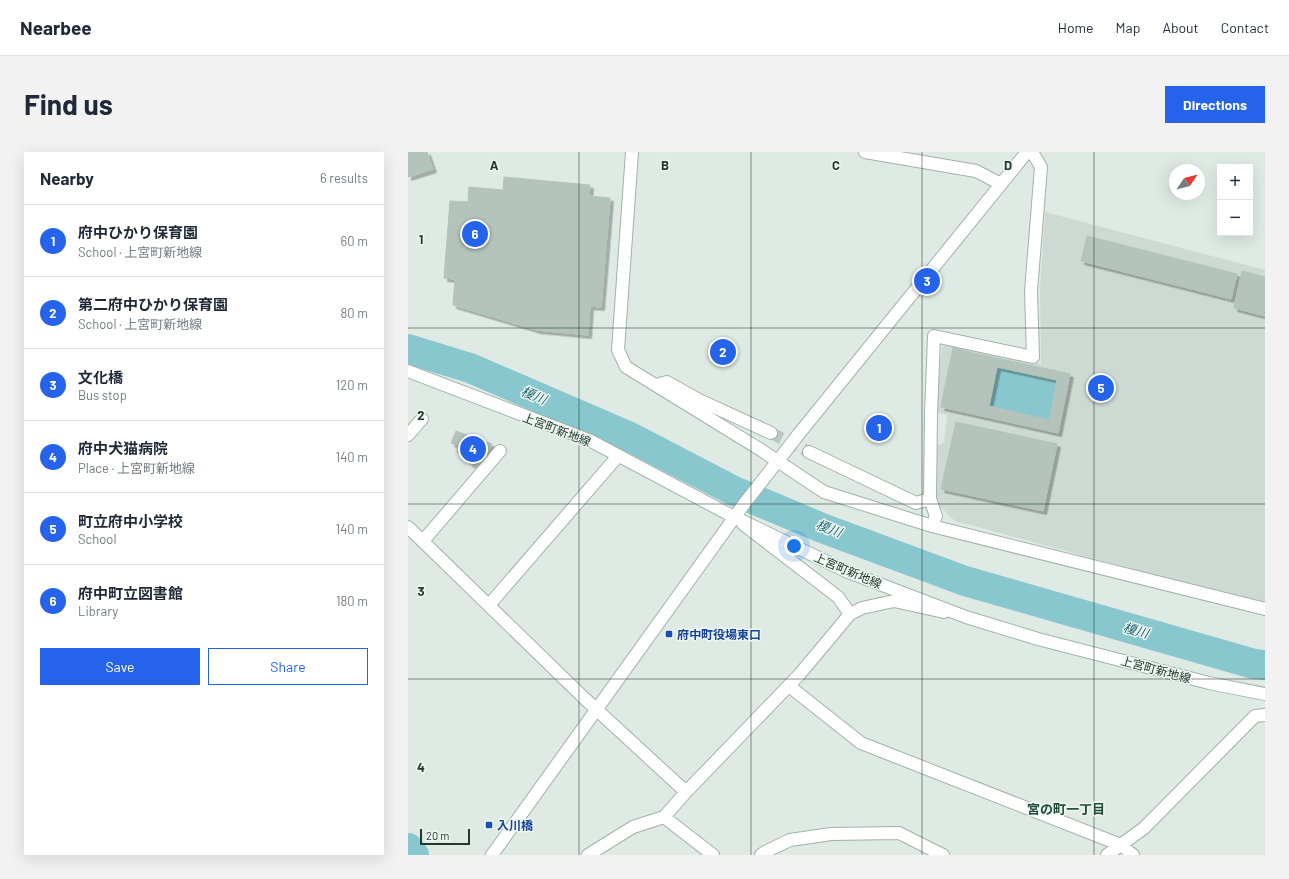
<!DOCTYPE html>
<html lang="en">
<head>
<meta charset="utf-8">
<style>
	:root { --surface:#fff; --page:#f2f2f3; --text:#1f2937; --muted:#747a83; --line:#e0e1e3; --accent:#2563eb }
	body { margin:0; font-family:Barlow,"Noto Sans JP",sans-serif; background:var(--page); color:var(--text) }
	.controls { position:absolute; right:12px; top:12px; display:grid; overflow:hidden; border-radius:0px; box-shadow:0 4px 16px #0002 }
	.controls button { width:36px; height:36px; display:grid; place-items:center; padding:0; border:0; border-bottom:1px solid var(--line); background:var(--surface); color:var(--text); font:20px sans-serif }
	.compass { position:absolute; left:761px; top:12px; width:36px; height:36px; border-radius:50%; background:var(--surface); box-shadow:0 4px 16px #0002; rotate:55deg }
	.scale { position:absolute; left:12px; bottom:10px; width:50px; box-sizing:border-box; padding-left:4px; border:2px solid #213931; border-top:0; font-size:11px; line-height:14px; white-space:nowrap; color:#213931; -webkit-text-stroke:3px #eff6f2; paint-order:stroke }
	.you { position:absolute; left:386px; top:394px; width:14px; height:14px; margin:-10px; border:3px solid #fff; border-radius:50%; background:#1a73e8; box-shadow:0 0 0 6px #1a73e833 }
	.badge { display:grid; place-items:center; width:26px; height:26px; border-radius:50%; background:var(--accent); color:#fff; font-size:13px; font-weight:700 }
	.pin { position:absolute; translate:-50% -50%; border:2px solid #fff; box-shadow:0 1px 4px #0006 }
	.list { margin:0; padding:0; list-style:none }
	h2 { display:flex; justify-content:space-between; align-items:center; height:52px; margin:0; padding:0 16px; font-size:17px }
	h2 small { font-size:13px; font-weight:400; color:var(--muted) }
	.list li { display:grid; grid-template-columns:26px 1fr auto; gap:12px; align-items:center; box-sizing:border-box; height:72px; padding:0 16px; border-top:1px solid var(--line) }
	.list b { display:block; font-size:15px; white-space:nowrap }
	.list p { margin:0; font-size:13px; white-space:nowrap; color:var(--muted) }
	.list em { font-size:13px; font-style:normal; color:var(--muted) }
	.actions { display:flex; gap:8px; padding:12px 16px }
	.actions a { flex:1; padding:9px 0; border:1px solid var(--accent); border-radius:0px; text-align:center; font-size:14px; color:var(--accent) }
	.actions .main { background:var(--accent); color:#fff }
	.map { position:relative; flex:none; width:857px; height:703px; overflow:hidden; border-radius:0px }
	header { display:flex; align-items:center; gap:24px; box-sizing:border-box; height:56px; padding:0 20px; background:var(--surface); border-bottom:1px solid var(--line) }
	header strong { font-size:19px }
	nav { display:flex; gap:22px; margin-inline-start:auto; font-size:14px }
	.intro { display:flex; align-items:center; justify-content:space-between; box-sizing:border-box; height:96px; padding:0 24px }
	h1 { margin:0; font-size:28px }
	.button { padding:10px 18px; border-radius:0px; background:var(--accent); color:#fff; font-size:14px; font-weight:700 }
	main { display:flex; gap:24px; padding:0 24px }
	aside { flex:1; background:var(--surface); border-radius:0px; box-shadow:0 4px 16px #0002 }
	.map>svg:first-child { display:block }
	.built { fill:#cdd9d3 }
	.water { fill:#88c7cd }
	.lines { fill:none; stroke-linecap:round; stroke-linejoin:round }
	.river { stroke:#88c7cd; stroke-width:30 }
	.building { fill:#b4c4bd; stroke:#b2c3bb; fill-rule:evenodd; filter:url(#shadow) }
	.minor-tunnel { stroke:#b9c7c0; stroke-width:12; stroke-dasharray:12 6; stroke-linecap:butt }
	.minor-casing { stroke:#a2b1ab; stroke-width:14 }
	.tertiary-casing { stroke:#a2b1ab; stroke-width:14 }
	.secondary-casing { stroke:#9fb5ab; stroke-width:14 }
	.minor { stroke:#fff; stroke-width:12 }
	.tertiary { stroke:#fff; stroke-width:12 }
	.secondary { stroke:#fff; stroke-width:12 }
	.tertiary-bridge-casing { stroke:#a2b1ab; stroke-width:14; stroke-linecap:butt }
	.tertiary-bridge { stroke:#fff; stroke-width:12 }
	.grid { fill:none; stroke:#213931; stroke-width:1; stroke-opacity:0.55 }
	.transit-dot { fill:#1a4fb4; stroke:#eff6f2; stroke-width:1.5 }
	.labels { text-anchor:middle; dominant-baseline:central; stroke-width:3; stroke-linejoin:round; paint-order:stroke }
	.street-label { font-size:12px; fill:#213931; stroke:#eff6f2 }
	.transit-label { font-size:12px; font-weight:bold; fill:#164399; stroke:#eff6f2; text-anchor:start }
	.water-label { font-size:13px; font-style:italic; fill:#1e6972; stroke:#eff6f2 }
	.neighbourhood-label { font-size:13px; font-weight:bold; fill:#1e4a3c; stroke:#eff6f2 }
	.grid-label { font-size:13px; text-anchor:middle; font-weight:bold; fill:#213931; stroke:#eff6f2; stroke-width:3; stroke-linejoin:round; paint-order:stroke }
</style>
</head>
<body>
<header>
<strong>Nearbee</strong>
<nav><a>Home</a><a>Map</a><a>About</a><a>Contact</a></nav>
</header>
<div class="intro"><h1>Find us</h1><a class="button">Directions</a></div>
<main>
<aside>
<h2>Nearby<small>6 results</small></h2>
<ul class="list">
<li><span class="badge">1</span><div><b>府中ひかり保育園</b><p>School · 上宮町新地線</p></div><em>60 m</em></li>
<li><span class="badge">2</span><div><b>第二府中ひかり保育園</b><p>School · 上宮町新地線</p></div><em>80 m</em></li>
<li><span class="badge">3</span><div><b>文化橋</b><p>Bus stop</p></div><em>120 m</em></li>
<li><span class="badge">4</span><div><b>府中犬猫病院</b><p>Place · 上宮町新地線</p></div><em>140 m</em></li>
<li><span class="badge">5</span><div><b>町立府中小学校</b><p>School</p></div><em>140 m</em></li>
<li><span class="badge">6</span><div><b>府中町立図書館</b><p>Library</p></div><em>180 m</em></li>
</ul>
<div class="actions"><a class="main">Save</a><a>Share</a></div>
</aside>
<div class="map">
<svg width="857" height="703" viewBox="0 0 857 703">
	<defs>
		<filter id="shadow"><feDropShadow dx="3.5" dy="3.5" stdDeviation="0" flood-color="#0004"/></filter>
	</defs>
	<rect width="100%" height="100%" fill="#dfeae4"/>
	<path class="built" d="M637 60 857 118V453L547 369 528 350 527 295 536 290 539 263 527 260 534 196 540 190 633 212 632 138Z"/>
	<path class="water" d="M589 215 649 228 641 268 581 254Z"/>
	<g class="lines">
		<path class="river" d="M0 197 62 216 222 285 326 339 414 376 557 429 846 512 857 513
			M0 696 6 703"/>
	</g>
	<path class="building" d="M0 0H19L25 17 0 25Z
		M96 25 182 33 181 44 202 46 193 155 182 154 180 183 129 178 45 153 47 127 36 126 42 49 60 50 61 35 95 38Z
		M679 84 829 122 823 147 673 109Z
		M834 119 857 125V164L826 156Z
		M545 196 570 202 561 244 536 239Z
		M570 202 662 222 650 281 533 255 536 239 561 244ZM589 215 649 228 641 268 581 254Z
		M548 270 649 292 635 359 533 337Z
		M48 279 84 292 72 317 61 311 63 305 49 300 50 294 43 291Z"/>
	<g class="lines">
		<path class="minor-tunnel" d="M363 281 401 300"/>
		<defs>
			<path id="minor" d="M224 0 210 198 218 215 353 298 416 340 524 374 528 364 522 347
				M457 0 568 19 593 32
				M248 233 259 230 291 248 363 281
				M0 283 14 267
				M401 300 508 351 522 347 523 262 526 184 625 205 623 139 633 15 624 0
				M335 372 430 445 442 462
				M524 374 857 457
				M0 375 176 546 278 640
				M15 389 92 299
				M81 453 210 304
				M381 534 453 591 713 693 725 703
				M256 665 278 640 391 523 442 462 454 456 486 449 536 460
				M180 703 225 675 256 665 305 703
				M353 703 357 700 382 688 423 682 491 681 535 703
				M699 703 736 676 847 564 857 563"/>
			<path id="tertiary" d="M390 283 619 0
				M84 703 336 352 376 301"/>
			<path id="secondary" d="M0 219 183 289 326 365 440 420 558 465 630 487 801 531 857 542"/>
		</defs>
		<use href="#minor" class="minor-casing"/>
		<use href="#tertiary" class="tertiary-casing"/>
		<use href="#secondary" class="secondary-casing"/>
		<use href="#minor" class="minor"/>
		<use href="#tertiary" class="tertiary"/>
		<use href="#secondary" class="secondary"/>
		<defs>
			<path id="tertiary-bridge" d="M376 301 390 283"/>
		</defs>
		<use href="#tertiary-bridge" class="tertiary-bridge-casing"/>
		<use href="#tertiary-bridge" class="tertiary-bridge"/>
	</g>
	<path class="grid" d="M171 0V703M343 0V703M514 0V703M686 0V703M0 176H857M0 352H857M0 527H857"/>
	<g class="transit-dot">
		<rect x="257" y="478" width="8" height="8" rx="2"/>
		<rect x="77" y="669" width="8" height="8" rx="2"/>
	</g>
	<g class="labels">
		<g class="street-label">
			<text transform="translate(149 277) rotate(21)">上宮町新地線</text>
			<text transform="translate(440 418) rotate(23)">上宮町新地線</text>
			<text transform="translate(748 517) rotate(15)">上宮町新地線</text>
		</g>
		<g class="transit-label">
			<text x="269" y="482">府中町役場東口</text>
			<text x="89" y="673">入川橋</text>
		</g>
		<g class="water-label">
			<text transform="translate(126 243) rotate(23)">榎川</text>
			<text transform="translate(421 376) rotate(21)">榎川</text>
			<text transform="translate(728 478) rotate(16)">榎川</text>
		</g>
		<g class="neighbourhood-label">
			<text x="658" y="657">宮の町一丁目</text>
		</g>
	</g>
	<g class="grid-label">
		<text x="86" y="18">A</text>
		<text x="257" y="18">B</text>
		<text x="428" y="18">C</text>
		<text x="600" y="18">D</text>
		<text x="13" y="92">1</text>
		<text x="13" y="268">2</text>
		<text x="13" y="444">3</text>
		<text x="13" y="620">4</text>
	</g>
</svg>
<div class="controls">
<button>+</button>
<button>−</button>
</div>
<svg class="compass" viewBox="-18 -18 36 36"><path d="M0-13l5 13h-10z" fill="#e53935"/><path d="M0 13l5-13h-10z" fill="#747a83"/></svg>
<div class="scale">20 m</div>
<div class="you"></div>
<div class="pin badge" style="left:471px;top:276px">1</div>
<div class="pin badge" style="left:315px;top:200px">2</div>
<div class="pin badge" style="left:519px;top:129px">3</div>
<div class="pin badge" style="left:65px;top:297px">4</div>
<div class="pin badge" style="left:693px;top:236px">5</div>
<div class="pin badge" style="left:67px;top:82px">6</div>
</div>
</main>
</body>
</html>
